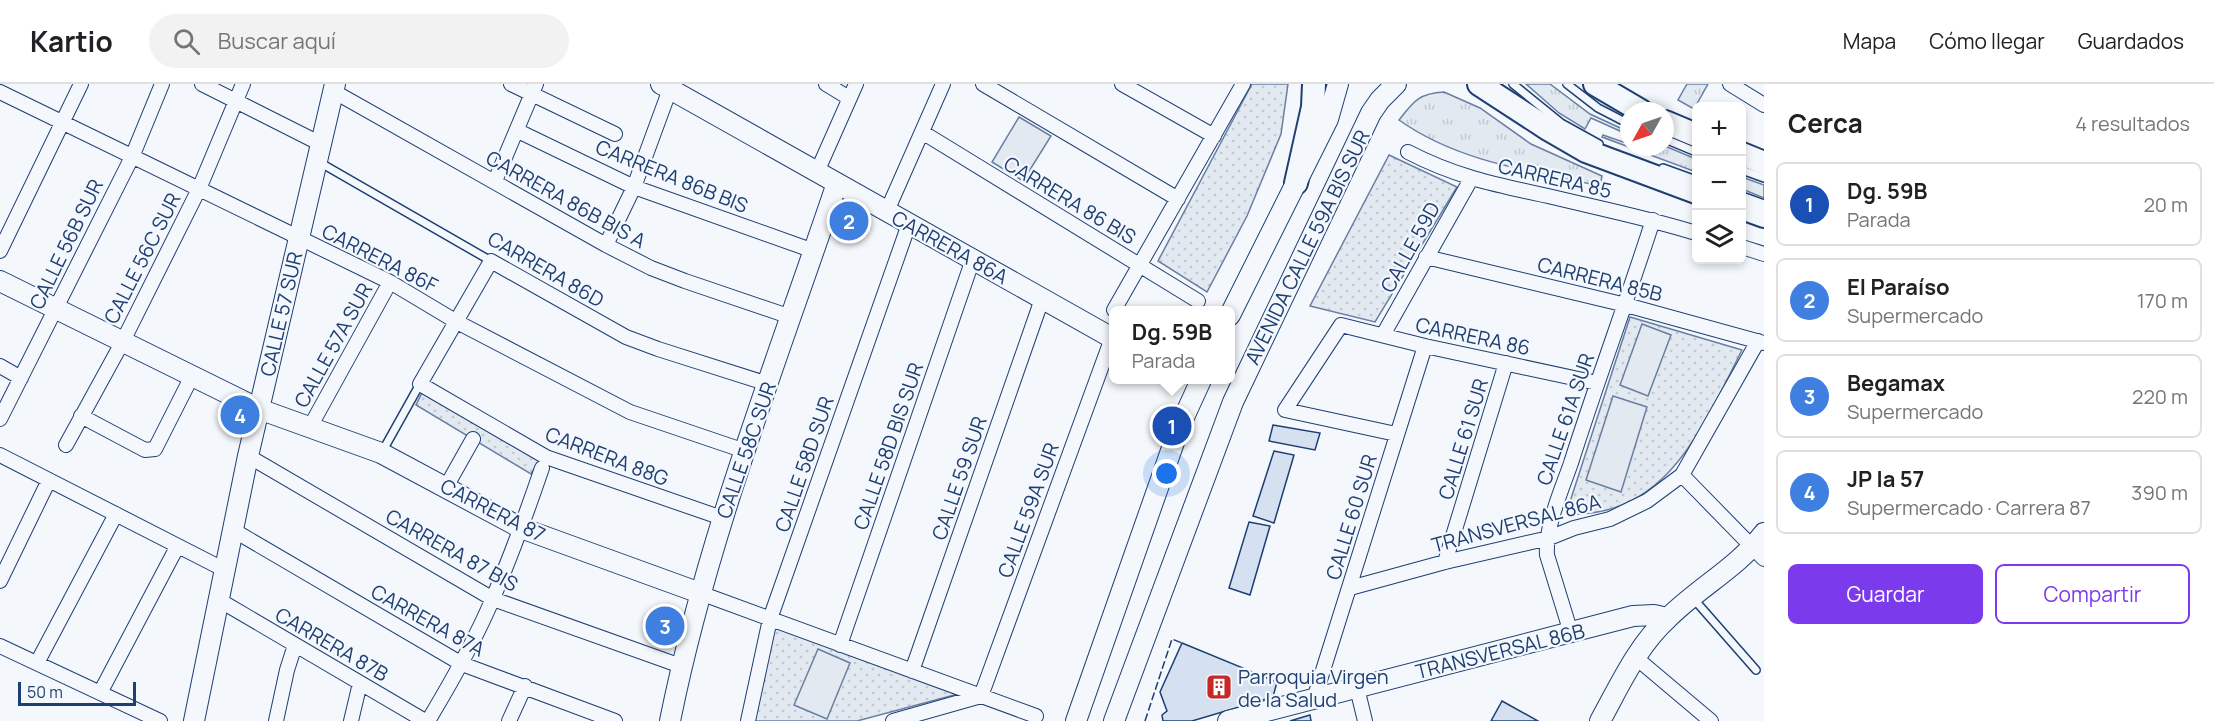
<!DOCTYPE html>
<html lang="es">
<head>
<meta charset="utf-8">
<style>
	:root { --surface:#fff; --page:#f2f2f2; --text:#202124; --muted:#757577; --line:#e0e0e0; --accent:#7c3aed }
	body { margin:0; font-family:Manrope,sans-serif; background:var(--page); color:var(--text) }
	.controls { position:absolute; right:18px; top:18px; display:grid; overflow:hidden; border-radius:9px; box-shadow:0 3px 9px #0003 }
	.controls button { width:54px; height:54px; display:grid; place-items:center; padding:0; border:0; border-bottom:2px solid var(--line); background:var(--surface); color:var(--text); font:30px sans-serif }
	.compass { position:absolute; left:1620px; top:18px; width:54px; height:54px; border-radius:50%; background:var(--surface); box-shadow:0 3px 9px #0003; rotate:230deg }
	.scale { position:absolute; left:18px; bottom:15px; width:118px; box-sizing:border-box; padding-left:6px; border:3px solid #1d3f73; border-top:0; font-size:16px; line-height:21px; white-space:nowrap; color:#1d3f73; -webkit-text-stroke:4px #f4f7fb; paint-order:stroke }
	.you { position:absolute; left:1167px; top:390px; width:21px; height:21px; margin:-15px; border:4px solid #fff; border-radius:50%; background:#1a73e8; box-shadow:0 0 0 9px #1a73e833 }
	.badge { display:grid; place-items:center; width:39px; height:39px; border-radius:50%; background:var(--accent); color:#fff; font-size:20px; font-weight:700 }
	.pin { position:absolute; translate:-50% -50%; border:3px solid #fff; box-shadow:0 2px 6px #0006 }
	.popup { position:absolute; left:1109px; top:222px; width:126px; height:78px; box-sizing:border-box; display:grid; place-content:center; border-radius:9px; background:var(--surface); filter:drop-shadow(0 2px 4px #0005); font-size:20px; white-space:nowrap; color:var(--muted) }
	.popup b { font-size:22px; color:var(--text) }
	.popup::after { content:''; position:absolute; left:50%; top:100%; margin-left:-12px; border:12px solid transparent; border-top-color:var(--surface) }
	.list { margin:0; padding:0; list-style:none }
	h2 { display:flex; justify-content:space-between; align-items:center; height:78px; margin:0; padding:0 24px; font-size:26px }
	h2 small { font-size:20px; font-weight:400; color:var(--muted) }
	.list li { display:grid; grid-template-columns:39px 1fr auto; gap:18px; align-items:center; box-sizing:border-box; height:84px; margin:0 12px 12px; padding:0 12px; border:2px solid var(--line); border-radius:9px }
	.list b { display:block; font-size:22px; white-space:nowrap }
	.list p { margin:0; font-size:20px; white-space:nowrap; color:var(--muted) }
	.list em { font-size:20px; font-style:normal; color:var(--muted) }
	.actions { display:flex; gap:12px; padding:18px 24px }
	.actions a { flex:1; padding:14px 0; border:2px solid var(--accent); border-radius:9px; text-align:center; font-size:21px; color:var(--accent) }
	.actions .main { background:var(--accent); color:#fff }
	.icon { flex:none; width:33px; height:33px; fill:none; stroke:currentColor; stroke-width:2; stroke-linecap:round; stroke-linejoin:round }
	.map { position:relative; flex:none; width:1764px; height:637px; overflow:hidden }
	header { display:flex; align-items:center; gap:36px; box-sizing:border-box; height:84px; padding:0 30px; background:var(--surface); border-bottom:2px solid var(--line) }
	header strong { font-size:28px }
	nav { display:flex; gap:33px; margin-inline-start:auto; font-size:21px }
	.search { width:420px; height:54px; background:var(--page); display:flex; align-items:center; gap:15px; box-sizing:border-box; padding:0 21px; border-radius:33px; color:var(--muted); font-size:22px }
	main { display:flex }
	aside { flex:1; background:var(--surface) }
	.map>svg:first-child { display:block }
	.grass { fill:url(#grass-tufts); stroke:#687fa3; stroke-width:1.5 }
	.park { fill:url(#park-dots); stroke:#687fa3; stroke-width:1.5 }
	.garden { fill:#e3e9f0; stroke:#687fa3; stroke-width:1.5 }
	.building { fill:#d5e0f0; stroke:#1d3f73; stroke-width:1.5 }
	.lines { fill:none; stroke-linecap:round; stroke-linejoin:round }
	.lane-casing { stroke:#1d3f73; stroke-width:10 }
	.street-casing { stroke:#1d3f73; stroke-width:16 }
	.secondary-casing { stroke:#1d3f73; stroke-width:22 }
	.primary-casing { stroke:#1d3f73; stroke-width:26 }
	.lane { stroke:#f4f7fb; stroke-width:7 }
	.street { stroke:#f4f7fb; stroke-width:14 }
	.secondary { stroke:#f4f7fb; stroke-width:20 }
	.primary { stroke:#f4f7fb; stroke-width:22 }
	.fence { stroke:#1d3f73; stroke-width:1.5; stroke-dasharray:8 3; stroke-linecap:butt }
	.labels { text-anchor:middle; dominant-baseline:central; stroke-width:4.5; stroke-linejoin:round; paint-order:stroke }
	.street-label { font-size:20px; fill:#1d3f73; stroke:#f4f7fb }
	.poi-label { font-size:20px; fill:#1d3f73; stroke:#f4f7fb; text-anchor:start }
</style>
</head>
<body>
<header>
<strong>Kartio</strong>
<div class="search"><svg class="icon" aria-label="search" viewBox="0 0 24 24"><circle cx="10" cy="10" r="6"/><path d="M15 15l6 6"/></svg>Buscar aquí</div>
<nav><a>Mapa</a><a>Cómo llegar</a><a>Guardados</a></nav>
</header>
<main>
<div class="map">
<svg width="1764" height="637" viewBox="0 0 1764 637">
	<defs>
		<pattern id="grass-tufts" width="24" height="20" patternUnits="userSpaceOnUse" patternTransform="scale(1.5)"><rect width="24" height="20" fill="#e3e9f0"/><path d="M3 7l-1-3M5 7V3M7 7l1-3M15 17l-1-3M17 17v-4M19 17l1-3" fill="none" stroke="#c2c9d1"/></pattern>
		<pattern id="park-dots" width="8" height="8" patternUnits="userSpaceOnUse" patternTransform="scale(1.5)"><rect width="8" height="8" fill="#e3e9f0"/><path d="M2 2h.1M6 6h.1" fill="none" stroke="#c2c9d1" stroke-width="1.8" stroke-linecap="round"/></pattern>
	</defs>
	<rect width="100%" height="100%" fill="#f4f7fb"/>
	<path class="grass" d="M1526 0H1550L1590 30 1629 48V51L1591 34 1585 45 1559 29Z
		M1687 0H1708L1694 25 1678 16Z
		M1444 8 1480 24 1531 60 1602 92 1600 102C1531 87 1458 78 1399 36 1413 18 1419 9 1444 8Z
		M1603 51 1629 60V63L1643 65 1665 62 1696 75V88L1602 53Z
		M1742 93 1764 101V114L1742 105Z"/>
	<path class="park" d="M1252 0H1288L1281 50 1247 132 1207 208 1158 177Z
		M1389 71 1457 103 1375 238 1310 222Z
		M1630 233 1742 266C1703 342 1667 435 1566 430Z
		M423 307 539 376 531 390 416 321Z
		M772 542 958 610 857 637H754Z"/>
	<path class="garden" d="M1019 33 1051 52 1023 97 992 78Z
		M1642 240 1671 251 1648 312 1620 301Z
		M1613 312 1647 323 1621 408 1586 396Z
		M818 565 850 579 827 635 794 621Z"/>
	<path class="building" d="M1273 341 1320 349 1315 366 1269 357Z
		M1274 367 1294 371 1274 439 1253 432Z
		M1249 438 1270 442 1250 511 1229 504Z
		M1182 559 1277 598 1273 613 1192 637H1163L1162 631 1167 627 1160 608Z
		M1502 617 1538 637H1491Z
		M1310 631 1311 637H1290Z"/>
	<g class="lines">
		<defs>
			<path id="lane" d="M1513 0 1561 39 1599 60
				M1567 0 1598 24 1629 40
				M1665 55 1696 68
				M319 78 491 177
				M1663 84 1696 96
				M1742 86 1764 94
				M1742 112 1764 120
				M382 368 420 300
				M1692 513 1756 586"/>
			<path id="street" d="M202 0 321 60
				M511 0 615 50
				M826 0 849 14
				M983 0 1178 115
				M1122 0 1214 52
				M1730 0 1764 21
				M333 7 606 161 651 184 685 197 791 233
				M0 8 390 198 457 238 630 328 745 367
				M518 47 634 103 814 167
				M922 48 1198 217
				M1408 68C1456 93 1497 101 1548 112 1598 124 1648 134 1696 149
				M817 88 856 0
				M495 97 536 0
				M887 127 943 0
				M606 161 634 103 670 5
				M1742 163 1764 170
				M0 167 81 0
				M1426 173 1626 221 1764 259
				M1114 226 1243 0
				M1383 251 1471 95
				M0 282 21 294
				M81 332 145 366 155 365 192 292
				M0 335 132 73 162 0
				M310 343 390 198
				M1396 350 1285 326 1341 241 1425 262 1597 299
				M66 361 123 257 199 105 243 0
				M0 371 225 486
				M248 372 493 515 681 582
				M1682 391 1764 475
				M446 403 473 355
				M722 434 546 373 420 300 491 177 626 253 658 265 768 300
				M233 446 462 580 615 637
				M1445 478 1506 279
				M0 497 49 396
				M1350 504 1445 478 1549 454 1574 444 1610 435 1647 417 1682 391 1758 257
				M700 509 1036 632
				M219 516 425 637
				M1571 549 1547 471C1545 443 1562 405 1571 379 1597 297 1627 217 1653 136
				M840 561 973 175
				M0 562 160 637
				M1635 573 1711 637
				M37 579 116 430
				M912 587 1042 215
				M1357 604 1365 637
				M100 609 177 463
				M1314 615 1425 262
				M276 637 287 586 295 561
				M351 637 360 599
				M428 637C452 597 475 557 493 514 511 472 527 428 542 384
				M509 637 525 602
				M748 637 770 535 909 140
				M893 637 981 612 1112 254"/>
			<path id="secondary" d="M661 0 1114 255
				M0 197 259 325 381 369 521 444 700 509
				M1230 231 1328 35 1338 0
				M194 637 248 372 335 0
				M670 637C707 453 777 277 837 99
				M1076 637 1179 344 1201 296
				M1114 637 1233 318 1371 29 1380 16 1396 0
				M1228 637 1633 532 1654 531 1667 534
				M1600 637C1620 601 1637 562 1668 534 1698 504 1738 483 1764 449"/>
			<path id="primary" d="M1479 0 1548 45 1586 67 1696 108
				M1595 0 1641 27
				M1665 38 1696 51
				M1742 70 1764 79
				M1296 99 1313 23 1314 0
				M1742 124 1764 132"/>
		</defs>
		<use href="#lane" class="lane-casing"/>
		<use href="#street" class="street-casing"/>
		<use href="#secondary" class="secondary-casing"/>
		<use href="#primary" class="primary-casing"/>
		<use href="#lane" class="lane"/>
		<use href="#street" class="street"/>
		<use href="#secondary" class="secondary"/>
		<use href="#primary" class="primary"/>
		<path class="fence" d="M1145 637 1172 555 1182 559"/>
	</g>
	<defs>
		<symbol id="building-square" viewBox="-11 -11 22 22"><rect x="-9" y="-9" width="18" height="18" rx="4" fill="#c62828" stroke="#f4f7fb"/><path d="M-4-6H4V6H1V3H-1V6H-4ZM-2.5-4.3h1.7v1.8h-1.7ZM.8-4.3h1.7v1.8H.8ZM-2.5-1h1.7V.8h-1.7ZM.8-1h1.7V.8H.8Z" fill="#fff"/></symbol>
	</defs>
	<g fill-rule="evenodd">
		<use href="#building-square" x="1204" y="588" width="30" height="30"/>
	</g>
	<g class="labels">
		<g class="street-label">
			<text transform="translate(672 92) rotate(22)">CARRERA 86B BIS</text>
			<text transform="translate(1555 94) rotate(13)">CARRERA 85</text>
			<text transform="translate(566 115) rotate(29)">CARRERA 86B BIS A</text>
			<text transform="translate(1070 116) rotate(31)">CARRERA 86 BIS</text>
			<text transform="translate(66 160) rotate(-64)">CALLE 56B SUR</text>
			<text transform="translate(950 163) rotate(29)">CARRERA 86A</text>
			<text transform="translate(1307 163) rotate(-64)">AVENIDA CALLE 59A BIS SUR</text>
			<text transform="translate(1410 163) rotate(-61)">CALLE 59D</text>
			<text transform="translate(142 174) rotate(-63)">CALLE 56C SUR</text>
			<text transform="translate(380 174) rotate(27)">CARRERA 86F</text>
			<text transform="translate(546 185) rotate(30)">CARRERA 86D</text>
			<text transform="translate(1600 195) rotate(14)">CARRERA 85B</text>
			<text transform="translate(281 230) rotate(-77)">CALLE 57 SUR</text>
			<text transform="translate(1473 252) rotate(12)">CARRERA 86</text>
			<text transform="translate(333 261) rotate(-61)">CALLE 57A SUR</text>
			<text transform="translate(1565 335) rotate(-71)">CALLE 61A SUR</text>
			<text transform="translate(1463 355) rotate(-73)">CALLE 61 SUR</text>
			<text transform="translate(888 362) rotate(-71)">CALLE 58D BIS SUR</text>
			<text transform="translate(746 366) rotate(-71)">CALLE 58C SUR</text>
			<text transform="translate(607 372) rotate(21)">CARRERA 88G</text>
			<text transform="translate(804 380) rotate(-71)">CALLE 58D SUR</text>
			<text transform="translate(959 394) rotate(-71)">CALLE 59 SUR</text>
			<text transform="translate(493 426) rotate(27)">CARRERA 87</text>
			<text transform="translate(1028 426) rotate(-70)">CALLE 59A SUR</text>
			<text transform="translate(1351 433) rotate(-73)">CALLE 60 SUR</text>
			<text transform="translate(1516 439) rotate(-15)">TRANSVERSAL 86A</text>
			<text transform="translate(452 466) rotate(29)">CARRERA 87 BIS</text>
			<text transform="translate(428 536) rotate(29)">CARRERA 87A</text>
			<text transform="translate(332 560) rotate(30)">CARRERA 87B</text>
			<text transform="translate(1500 567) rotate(-14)">TRANSVERSAL 86B</text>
		</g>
		<g class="poi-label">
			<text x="1238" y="592">Parroquia Virgen<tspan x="1238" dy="23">de la Salud</tspan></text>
		</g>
	</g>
</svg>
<div class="controls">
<button>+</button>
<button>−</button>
<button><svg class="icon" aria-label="layers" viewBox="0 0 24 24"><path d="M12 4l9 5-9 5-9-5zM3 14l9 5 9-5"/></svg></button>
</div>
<svg class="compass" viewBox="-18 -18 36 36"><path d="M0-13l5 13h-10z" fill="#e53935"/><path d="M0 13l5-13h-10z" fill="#757577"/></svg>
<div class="scale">50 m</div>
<div class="you"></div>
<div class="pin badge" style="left:1172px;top:342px;background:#1a4fb4">1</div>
<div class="popup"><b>Dg. 59B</b>Parada</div>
<div class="pin badge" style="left:849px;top:137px;background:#3f7fe0">2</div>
<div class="pin badge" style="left:665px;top:542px;background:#3f7fe0">3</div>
<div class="pin badge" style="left:240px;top:331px;background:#3f7fe0">4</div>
</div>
<aside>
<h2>Cerca<small>4 resultados</small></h2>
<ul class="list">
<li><span class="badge" style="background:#1a4fb4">1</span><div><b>Dg. 59B</b><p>Parada</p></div><em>20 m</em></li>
<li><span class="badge" style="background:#3f7fe0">2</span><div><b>El Paraíso</b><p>Supermercado</p></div><em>170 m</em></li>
<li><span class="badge" style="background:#3f7fe0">3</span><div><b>Begamax</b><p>Supermercado</p></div><em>220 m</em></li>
<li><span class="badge" style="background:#3f7fe0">4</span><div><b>JP la 57</b><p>Supermercado · Carrera 87</p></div><em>390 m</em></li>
</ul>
<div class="actions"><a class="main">Guardar</a><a>Compartir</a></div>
</aside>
</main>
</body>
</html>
